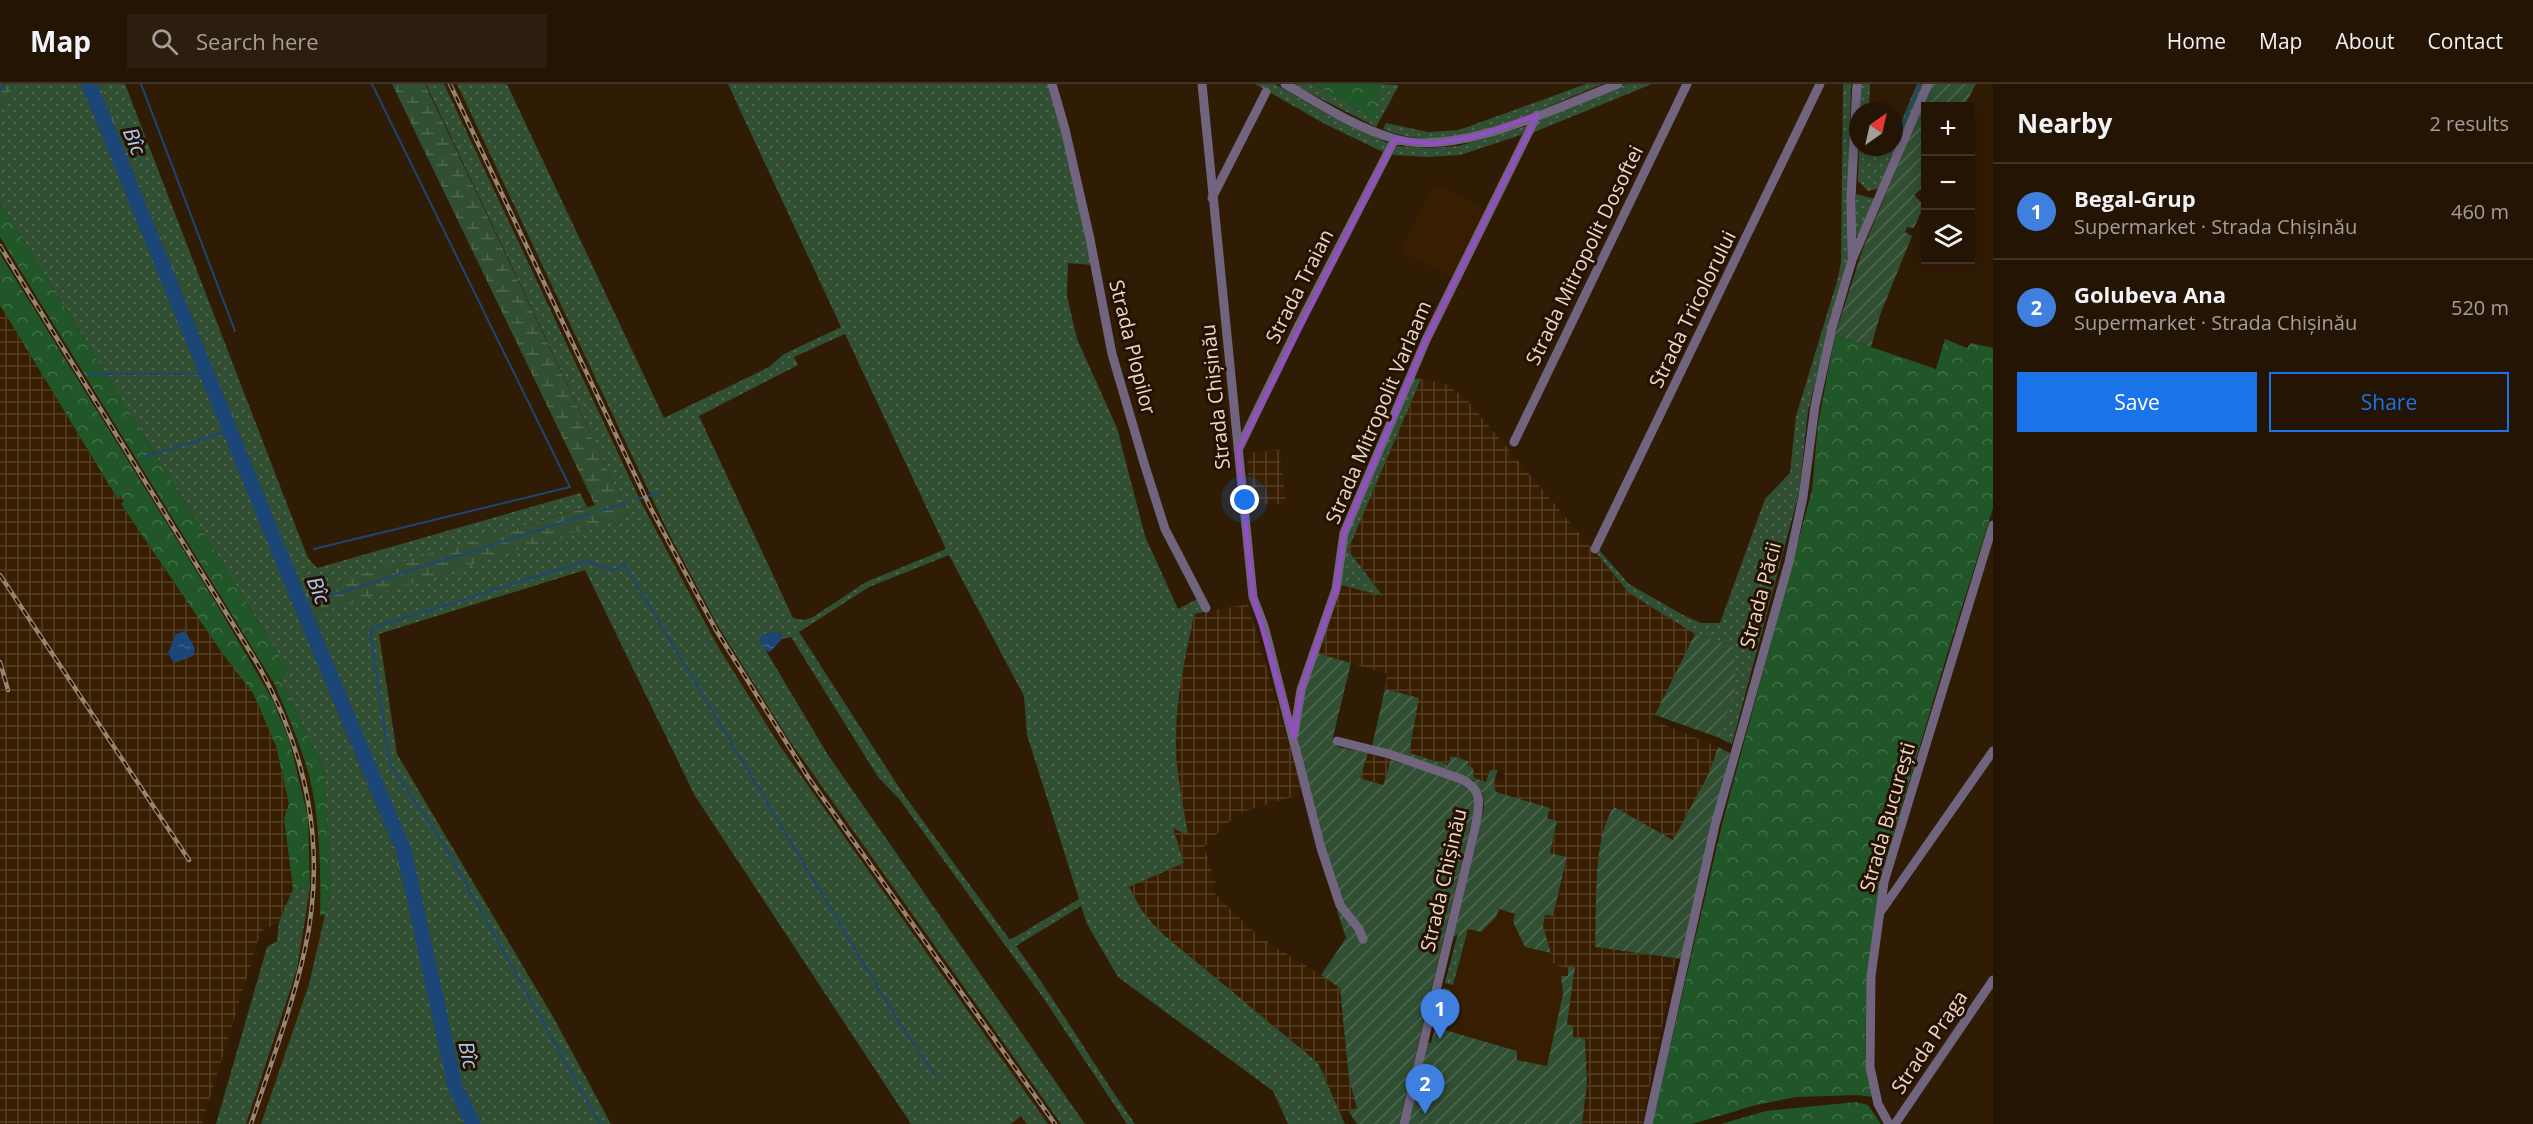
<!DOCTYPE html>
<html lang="en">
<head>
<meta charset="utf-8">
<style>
	:root { --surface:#241404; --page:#2c1d0e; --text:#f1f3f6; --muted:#a39e9a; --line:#413326; --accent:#1a73e8 }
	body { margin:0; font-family:"Open Sans",sans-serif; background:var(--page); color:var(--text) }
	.controls { position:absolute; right:18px; top:18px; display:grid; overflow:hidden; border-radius:0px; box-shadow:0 3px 15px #0003 }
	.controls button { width:54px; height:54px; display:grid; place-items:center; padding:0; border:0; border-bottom:2px solid var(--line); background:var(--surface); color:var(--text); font:30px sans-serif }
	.compass { position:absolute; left:1849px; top:18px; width:54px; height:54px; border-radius:50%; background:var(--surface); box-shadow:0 3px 15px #0003; rotate:34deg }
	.you { position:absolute; left:1245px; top:416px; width:21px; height:21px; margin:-15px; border:4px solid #fff; border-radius:50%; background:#1a73e8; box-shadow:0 0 0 9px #1a73e833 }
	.badge { display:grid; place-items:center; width:39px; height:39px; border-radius:50%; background:var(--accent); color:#fff; font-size:20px; font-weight:700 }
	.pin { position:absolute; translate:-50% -50px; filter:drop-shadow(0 2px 3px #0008) }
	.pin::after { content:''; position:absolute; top:32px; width:21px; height:18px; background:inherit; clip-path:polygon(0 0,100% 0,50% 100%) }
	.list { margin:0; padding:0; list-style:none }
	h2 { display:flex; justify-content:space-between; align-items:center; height:78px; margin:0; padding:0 24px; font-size:26px }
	h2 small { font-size:20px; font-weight:400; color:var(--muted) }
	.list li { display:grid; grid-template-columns:39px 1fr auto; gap:18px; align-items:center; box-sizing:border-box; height:96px; padding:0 24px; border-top:2px solid var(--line) }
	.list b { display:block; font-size:22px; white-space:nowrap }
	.list p { margin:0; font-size:20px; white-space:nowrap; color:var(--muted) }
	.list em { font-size:20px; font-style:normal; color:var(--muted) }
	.actions { display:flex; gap:12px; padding:18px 24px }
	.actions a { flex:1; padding:14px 0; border:2px solid var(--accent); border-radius:0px; text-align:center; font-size:21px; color:var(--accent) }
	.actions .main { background:var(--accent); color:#fff }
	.icon { flex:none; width:33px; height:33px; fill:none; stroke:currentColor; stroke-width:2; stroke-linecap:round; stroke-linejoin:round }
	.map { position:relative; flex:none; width:1993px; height:1040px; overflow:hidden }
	header { display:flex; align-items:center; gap:36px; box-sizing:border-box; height:84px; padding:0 30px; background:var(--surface); border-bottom:2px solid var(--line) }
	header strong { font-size:28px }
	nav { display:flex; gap:33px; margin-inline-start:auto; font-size:21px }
	.search { width:420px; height:54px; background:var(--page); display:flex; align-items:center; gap:15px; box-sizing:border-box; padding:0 21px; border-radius:0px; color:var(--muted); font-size:22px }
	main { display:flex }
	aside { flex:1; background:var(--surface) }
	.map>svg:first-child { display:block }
	.built { fill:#381e01 }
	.industrial { fill:url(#industrial-grid) }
	.grass { fill:url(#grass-dots); fill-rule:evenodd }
	.forest { fill:url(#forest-crowns) }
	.wetland { fill:url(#wetland-marsh) }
	.garden { fill:url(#garden-furrows) }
	.water { fill:url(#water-ripples) }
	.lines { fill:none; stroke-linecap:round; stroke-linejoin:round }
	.stream { stroke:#1b4677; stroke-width:2 }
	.river { stroke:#1b4677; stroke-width:15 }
	.minor { stroke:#70647f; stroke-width:9 }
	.rail-casing { stroke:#978574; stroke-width:4.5 }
	.rail { stroke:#261100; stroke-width:2; stroke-dasharray:7; stroke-linecap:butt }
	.marked { fill:none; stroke:#914fc2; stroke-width:4.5; stroke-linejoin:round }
	.labels { text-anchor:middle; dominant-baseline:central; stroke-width:6; stroke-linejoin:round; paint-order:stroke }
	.street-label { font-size:20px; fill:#e8d9cc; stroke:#261100 }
	.water-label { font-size:21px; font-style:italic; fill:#a5caf7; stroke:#261100 }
</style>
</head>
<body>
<header>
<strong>Map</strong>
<div class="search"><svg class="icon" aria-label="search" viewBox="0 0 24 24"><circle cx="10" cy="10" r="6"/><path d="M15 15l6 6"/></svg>Search here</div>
<nav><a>Home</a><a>Map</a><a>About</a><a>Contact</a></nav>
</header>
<main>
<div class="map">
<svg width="1993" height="1040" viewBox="0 0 1993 1040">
	<defs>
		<pattern id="industrial-grid" width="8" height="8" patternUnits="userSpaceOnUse" patternTransform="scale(1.5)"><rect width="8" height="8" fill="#381e01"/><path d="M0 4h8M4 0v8" fill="none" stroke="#553e25"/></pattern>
		<pattern id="grass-dots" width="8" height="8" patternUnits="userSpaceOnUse" patternTransform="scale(1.5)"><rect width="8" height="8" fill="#314f33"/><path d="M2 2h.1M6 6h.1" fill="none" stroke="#4f684f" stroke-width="1.8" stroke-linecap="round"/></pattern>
		<pattern id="forest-crowns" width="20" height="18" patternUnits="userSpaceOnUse" patternTransform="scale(1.5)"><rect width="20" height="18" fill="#215728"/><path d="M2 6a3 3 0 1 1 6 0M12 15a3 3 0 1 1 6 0" fill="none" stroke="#416f46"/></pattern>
		<pattern id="wetland-marsh" width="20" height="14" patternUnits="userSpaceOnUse" patternTransform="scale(1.5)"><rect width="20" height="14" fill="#314f33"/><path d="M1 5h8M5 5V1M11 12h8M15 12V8" fill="none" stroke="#4f684f"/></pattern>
		<pattern id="garden-furrows" width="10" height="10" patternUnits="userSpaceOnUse" patternTransform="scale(1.5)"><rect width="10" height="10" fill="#314f33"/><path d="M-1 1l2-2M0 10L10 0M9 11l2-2" fill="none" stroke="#4f684f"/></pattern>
		<pattern id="water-ripples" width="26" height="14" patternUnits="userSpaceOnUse" patternTransform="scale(1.5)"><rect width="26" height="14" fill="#1b4677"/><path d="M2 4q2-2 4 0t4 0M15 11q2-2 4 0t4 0" fill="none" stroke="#3c6089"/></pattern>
	</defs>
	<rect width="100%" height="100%" fill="#301b05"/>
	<path class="built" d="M426 0H487L703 453 766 567 828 671 869 733 1085 1040H948L627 426Z
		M1435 100 1485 125 1451 193 1401 168Z
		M0 118 324 685 331 805 309 900 261 1040H237L295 817 284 734 222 569 121 420 0 221Z
		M1499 825 1515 830 1525 863 1551 869 1560 883H1568L1569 892H1561L1563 910 1547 982 1516 976 1517 967 1441 944 1468 845Z"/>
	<path class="industrial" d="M0 221 116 413 120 411 125 417 121 420 222 569 253 609 276 662 289 720 284 734 293 805 279 838 258 849 259 853 202 1040H0Z
		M1421 295 1446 300 1467 316 1629 509 1695 550 1653 636 1718 663 1710 687 1673 756 1595 863 1676 875 1642 1040H1582L1587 999 1585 955 1573 953 1567 941 1575 884 1560 883 1550 877 1551 869 1543 843 1545 831 1554 832 1567 774 1550 769 1557 738 1547 734 1550 724 1495 708 1493 700 1496 694 1502 696 1504 688 1496 685 1487 698 1477 696 1448 681 1409 669 1419 614 1385 605 1387 590 1316 569 1341 501 1383 511 1348 466Z
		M1279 366 1286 420H1250L1247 369Z
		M1248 520 1302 705 1298 713H1292L1238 729 1204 763 1216 800 1211 806 1258 852 1340 903 1349 995 1355 1013 1357 1025 1341 1031 1318 979 1158 846 1141 825 1129 803 1184 779 1173 743 1178 692 1175 655 1178 612 1194 530Z
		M1368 669 1391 676 1383 701 1360 694Z"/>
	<path class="grass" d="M17 0H84L387 751 405 805 440 959 443 1004 463 1040H261L309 900 331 805 324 685 280 596 288 586 0 118V23Z
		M100 0H125L297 446 308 474 317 484 580 409 587 423 304 508Z
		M426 0H444L642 420 717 561 780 662 1048 1040H1027L1021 1032 1011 1040H911L695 712 585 486 379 550 397 670 552 931 611 1040H484L460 998 408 765 322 555 315 529 629 431Z
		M457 0H507L664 334 769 283 784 270 841 243 728 0H1049L1061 43 1091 181 1068 179 1067 212 1077 255 1117 344 1145 452 1178 525 1199 514 1204 528 1194 530C1186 571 1176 612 1176 654 1175 686 1183 719 1188 751L1173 744 1184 779 1129 803 1141 825 1158 846 1318 979 1345 1040H1288L1273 1007 1118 893 1087 840 1081 822 1016 862C1058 920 1094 981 1135 1040H1127L1044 915 900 716 878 693 791 553 782 555 780 548 765 550 759 555 828 671 1085 1040H1061L789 656 718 542 667 446ZM845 250 946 465 866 498 813 533 804 536 793 534 699 332 798 281 794 273ZM949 471 1024 612 1027 651 1079 815 1010 856 904 711 799 548 869 503Z
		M1255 0H1275L1327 30 1388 59 1383 68 1325 40Z
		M1292 0H1312L1373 34 1381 0 1399 1 1376 43Z
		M1586 0H1603C1541 24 1448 75 1383 45L1386 39 1428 48 1459 46Z
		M1626 0H1652L1532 49 1539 35Z
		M1843 0H1851L1847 177 1808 327 1799 409 1732 660 1717 653 1720 651 1733 583 1734 562 1695 550 1629 509 1597 470 1599 466 1629 500 1683 531 1701 539H1720L1765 415 1790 389 1796 332 1838 194 1841 178Z
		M1861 0H1870L1869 27H1860Z
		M1917 0H1924L1881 104 1868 107 1858 97 1859 63H1881L1889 66 1890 63H1894V55Z
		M1527 42 1521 51 1460 71 1427 73 1392 71 1397 62 1428 64 1458 62Z
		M1856 110 1875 115 1861 152 1855 151Z
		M1413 294 1421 295 1348 466 1383 512 1341 501 1346 451Z
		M310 804 297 885 246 1040H216L267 863 277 857 279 838 293 805Z
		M1468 845 1453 901 1445 899 1455 860Z
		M1444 904 1451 906 1441 944 1435 943Z"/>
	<path class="forest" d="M1312 0H1381L1374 35Z
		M0 118 288 586 280 596 324 685 331 805 325 831H320C321 793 320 752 314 715 308 676 290 638 275 601L0 153Z
		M0 170 213 514 272 615 289 655 308 733 310 804 293 805 284 734 289 720 276 662 253 609 222 569 121 420 124 417 121 412 117 414 0 221Z
		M1835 251 1936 285 1945 255 1967 264 1971 259 1993 264V424L1946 574 1880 796 1869 876 1866 929 1865 972 1873 1013 1858 1011 1796 1013 1756 1021 1692 1040H1652L1722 740 1812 406 1818 340Z
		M1856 1018 1868 1021 1881 1040H1721L1766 1027Z"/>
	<path class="wetland" d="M0 0H17L0 23Z
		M84 0H100L304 507 595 421 392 0H425L629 431 315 530 322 555 408 765 460 998 484 1040H463L443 1004 440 959 405 805 387 751Z"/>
	<path class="garden" d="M1932 0H1976L1964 22H1926L1925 108 1920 105 1914 111 1924 121 1914 144 1907 143 1905 148 1912 152 1880 231 1871 263 1835 251 1862 167Z
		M1695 550 1734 562 1735 604 1720 651 1717 653 1655 631Z
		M1316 569 1351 579 1332 657 1338 663 1368 669 1360 694 1383 701 1391 676 1461 698 1470 703 1476 719 1399 1040H1357L1349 1028 1357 1024 1349 995 1340 904 1321 891 1346 854 1337 826 1341 818 1309 710 1297 652 1304 605Z
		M1385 605 1419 614 1409 669 1448 681 1451 672 1468 677V682L1473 684 1474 694 1486 698 1490 686H1498L1493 700 1496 708 1550 724 1547 734 1557 737 1550 769 1567 773 1553 832 1545 831 1543 842 1551 869 1525 863 1513 838 1515 830 1499 825 1496 833 1481 848 1468 845 1455 860 1458 850 1453 853 1484 724 1483 710 1473 696 1372 662Z
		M1718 663 1730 669 1681 875 1595 863C1597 826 1592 753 1614 723L1673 756 1710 687Z
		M1568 883H1575L1567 940 1573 942V953L1585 955 1587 999 1582 1040H1407L1428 959H1431L1435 943 1517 967V976L1547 982 1563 910 1561 892H1568Z"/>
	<path class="water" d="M185 547 195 564 193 572 174 579 168 569 176 550Z
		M780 548 782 555 770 568 766 567 759 555 765 550Z"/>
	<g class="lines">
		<path class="stream" d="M141 0 235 247
			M0 7 5 0
			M1894 61 1920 0
			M1891 69 1893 63
			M88 290H207
			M143 373 230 347
			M638 415 658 409
			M601 427 626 419
			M314 465 570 403 372 0
			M301 521 590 430
			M600 1040 444 761 390 680 370 548 375 543 586 477 613 486 625 481 898 937 935 991"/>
		<path class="river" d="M89 0 301 521 404 767 455 1002 473 1040"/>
		<path class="minor" d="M1052 0 1065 45 1090 155 1112 270 1144 379 1165 445 1206 524
			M1202 0 1253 513 1264 542 1321 764 1340 821 1359 845 1363 855
			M1285 0C1320 20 1356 44 1395 55 1460 73 1557 23 1618 0
			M1212 114 1266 8
			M1852 174 1851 114 1857 0
			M1514 358 1687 0
			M1238 366 1299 241 1395 55
			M1595 465 1820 0
			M1294 651 1301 606 1336 505 1344 449 1426 256 1537 31
			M1337 657 1389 670 1461 695C1485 706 1479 722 1475 744L1404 1040
			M1881 827 1993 667
			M1648 1040 1715 741 1789 478 1803 413 1815 322 1832 244 1852 176 1928 0
			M1889 1040 1878 1020 1870 983 1871 892 1884 798 1993 441
			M1895 1040 1993 896"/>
		<defs>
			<path id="rail" d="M450 0 650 423 716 546 808 693 1055 1040
				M0 162 257 579C307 667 327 764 305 865 292 924 270 982 251 1040
				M0 491 189 776
				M0 578 8 606"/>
		</defs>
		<use href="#rail" class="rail-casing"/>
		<use href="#rail" class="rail"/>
	</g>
	<path class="marked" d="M1537 31 1426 256 1344 449 1336 505 1301 606 1294 653 1253 513 1238 367 1395 55 1433 60 1481 51Z"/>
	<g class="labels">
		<g class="street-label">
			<text transform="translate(1584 171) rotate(-64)">Strada Mitropolit Dosoftei</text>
			<text transform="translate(1299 202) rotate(-63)">Strada Traian</text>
			<text transform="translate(1692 225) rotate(-64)">Strada Tricolorului</text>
			<text transform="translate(1133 263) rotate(76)">Strada Plopilor</text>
			<text transform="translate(1215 313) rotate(-96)">Strada Chișinău</text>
			<text transform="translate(1378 328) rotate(-67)">Strada Mitropolit Varlaam</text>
			<text transform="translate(1760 511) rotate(-75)">Strada Păcii</text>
			<text transform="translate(1887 733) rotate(-74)">Strada București</text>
			<text transform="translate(1443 796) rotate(-77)">Strada Chișinău</text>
			<text transform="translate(1929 958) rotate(-56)">Strada Praga</text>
		</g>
		<g class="water-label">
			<text transform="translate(135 57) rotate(68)">Bîc</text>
			<text transform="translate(319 506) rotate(68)">Bîc</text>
			<text transform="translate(469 971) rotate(78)">Bîc</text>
		</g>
	</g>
</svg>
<div class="controls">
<button>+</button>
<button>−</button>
<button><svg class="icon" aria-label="layers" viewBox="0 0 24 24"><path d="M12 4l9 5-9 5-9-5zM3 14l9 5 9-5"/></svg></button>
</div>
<svg class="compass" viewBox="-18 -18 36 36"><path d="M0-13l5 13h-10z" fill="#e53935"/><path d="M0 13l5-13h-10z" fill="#a39e9a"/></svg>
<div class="you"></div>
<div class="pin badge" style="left:1440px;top:955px;background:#3f7fe0">1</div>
<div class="pin badge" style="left:1425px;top:1030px;background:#3f7fe0">2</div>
</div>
<aside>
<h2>Nearby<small>2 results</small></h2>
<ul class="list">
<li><span class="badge" style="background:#3f7fe0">1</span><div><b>Begal-Grup</b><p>Supermarket · Strada Chișinău</p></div><em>460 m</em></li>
<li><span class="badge" style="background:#3f7fe0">2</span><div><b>Golubeva Ana</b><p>Supermarket · Strada Chișinău</p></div><em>520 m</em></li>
</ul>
<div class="actions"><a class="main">Save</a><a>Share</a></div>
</aside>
</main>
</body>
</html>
